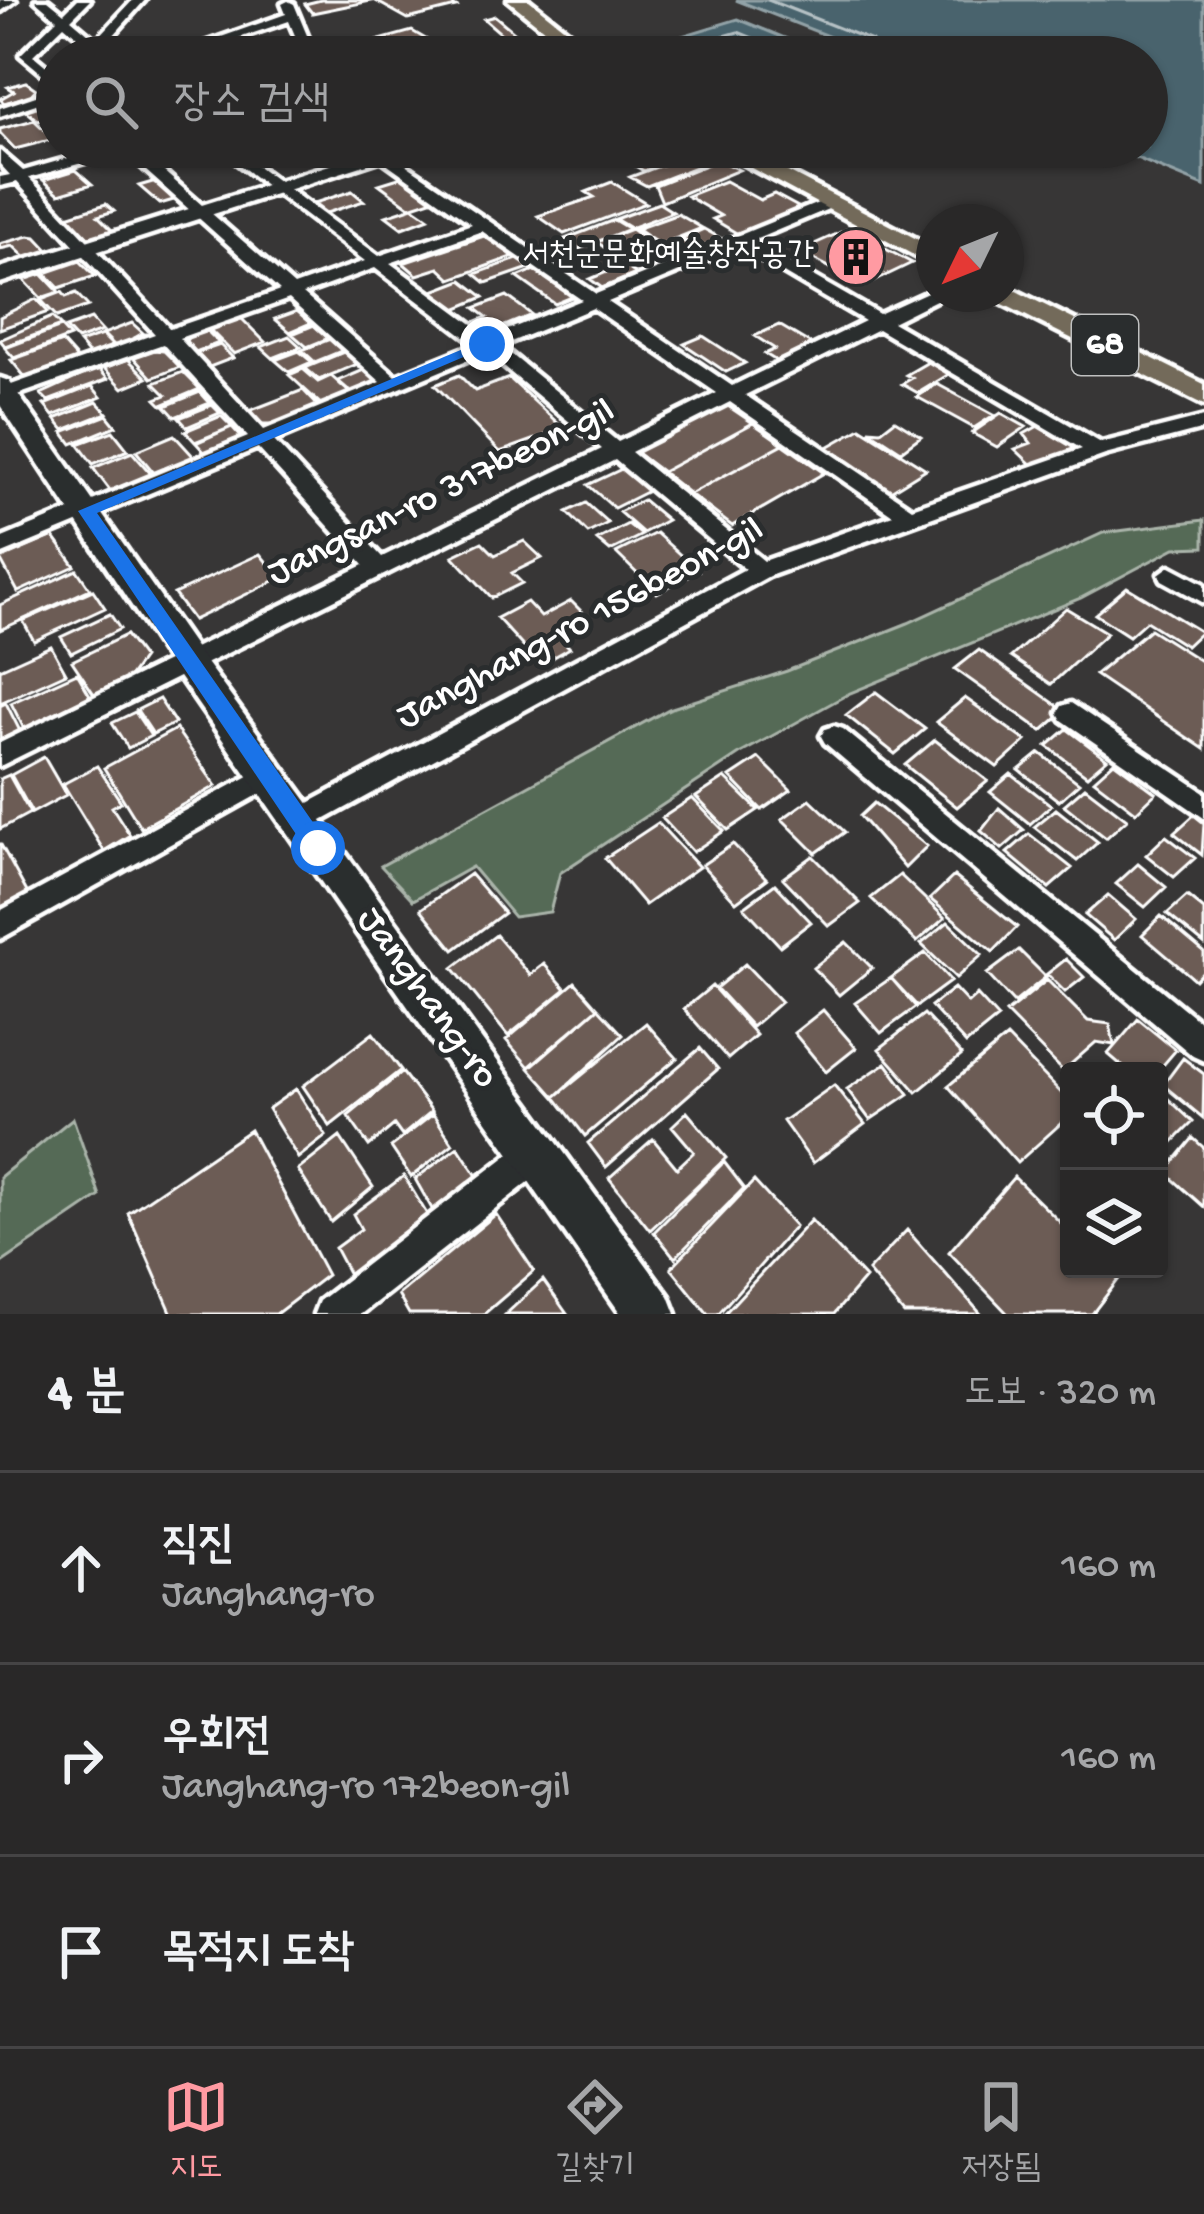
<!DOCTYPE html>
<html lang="ko">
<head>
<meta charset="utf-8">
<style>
	:root { --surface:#292828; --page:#353434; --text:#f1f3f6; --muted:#a5a6a8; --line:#454445; --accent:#ff9aa2 }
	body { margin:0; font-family:"Gochi Hand","Poor Story",sans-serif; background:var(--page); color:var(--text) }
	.controls { position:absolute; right:36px; bottom:36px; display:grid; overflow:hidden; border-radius:12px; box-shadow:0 3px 9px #0004 }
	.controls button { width:108px; height:108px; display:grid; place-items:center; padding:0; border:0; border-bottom:3px solid var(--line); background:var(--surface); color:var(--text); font:60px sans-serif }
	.compass { position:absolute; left:916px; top:204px; width:108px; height:108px; border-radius:50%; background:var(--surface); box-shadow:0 3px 9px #0004; rotate:227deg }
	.stop { position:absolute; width:36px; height:36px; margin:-27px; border:9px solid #1a73e8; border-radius:50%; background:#fff }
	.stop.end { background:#1a73e8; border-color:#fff; box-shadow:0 3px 12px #0008 }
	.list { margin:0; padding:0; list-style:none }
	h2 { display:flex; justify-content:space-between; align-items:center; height:156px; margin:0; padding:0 48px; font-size:51px }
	h2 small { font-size:39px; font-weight:400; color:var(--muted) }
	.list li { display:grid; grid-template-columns:78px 1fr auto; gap:36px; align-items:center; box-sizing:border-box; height:192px; padding:0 48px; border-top:3px solid var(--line) }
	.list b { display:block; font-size:45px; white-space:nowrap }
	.list p { margin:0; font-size:39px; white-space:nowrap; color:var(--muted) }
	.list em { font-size:39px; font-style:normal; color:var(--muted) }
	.icon { flex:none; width:66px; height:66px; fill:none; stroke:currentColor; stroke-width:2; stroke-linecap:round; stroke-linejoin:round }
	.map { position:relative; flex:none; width:1204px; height:1314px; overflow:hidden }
	.search { position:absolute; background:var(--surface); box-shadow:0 3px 9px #0004; left:36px; right:36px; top:36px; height:132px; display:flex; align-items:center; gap:30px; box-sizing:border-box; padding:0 42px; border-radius:66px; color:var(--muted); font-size:45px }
	.sheet { height:732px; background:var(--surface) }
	nav { display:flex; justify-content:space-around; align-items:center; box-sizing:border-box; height:168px; border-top:3px solid var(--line); background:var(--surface); font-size:33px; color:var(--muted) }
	nav a { display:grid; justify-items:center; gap:6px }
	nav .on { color:var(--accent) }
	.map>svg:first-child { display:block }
	.green { fill:#556a56; stroke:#aab4aa; stroke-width:3 }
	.water { fill:#49646d; stroke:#92a2a7; stroke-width:3 }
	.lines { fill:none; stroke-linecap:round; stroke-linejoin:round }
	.shore { stroke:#b6c1c5; stroke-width:3 }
	.building { fill:#6c5b54; stroke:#fff; stroke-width:3 }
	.minor-casing { stroke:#fff; stroke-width:9 }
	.tertiary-casing { stroke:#fff; stroke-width:9 }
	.secondary-casing { stroke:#fff; stroke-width:9 }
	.primary-casing { stroke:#fff; stroke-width:9 }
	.minor { fill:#2a2d2e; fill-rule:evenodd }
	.tertiary { fill:#2a2d2e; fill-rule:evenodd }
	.secondary { fill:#2a2d2e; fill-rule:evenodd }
	.primary { fill:#736b5a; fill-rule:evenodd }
	.route { fill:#1a73e8 }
	.labels { text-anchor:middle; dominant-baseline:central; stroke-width:10; stroke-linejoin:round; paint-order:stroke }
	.far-poi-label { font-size:33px; fill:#fff; stroke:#2a2d2e; text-anchor:end }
	.shield { fill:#2a2d2e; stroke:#bfc0c0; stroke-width:3 }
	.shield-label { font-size:36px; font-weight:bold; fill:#fff }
	.street-label { font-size:39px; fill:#fff; stroke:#2a2d2e }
</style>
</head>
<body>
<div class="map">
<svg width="1204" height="1314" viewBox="0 0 1204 1314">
	<rect width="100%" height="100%" fill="#373636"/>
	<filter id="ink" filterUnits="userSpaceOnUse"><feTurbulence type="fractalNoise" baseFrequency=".00833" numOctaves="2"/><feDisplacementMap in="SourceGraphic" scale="24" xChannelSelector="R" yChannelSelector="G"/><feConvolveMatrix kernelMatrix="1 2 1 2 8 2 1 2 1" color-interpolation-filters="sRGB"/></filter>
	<g filter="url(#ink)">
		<path class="green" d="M1204 520V547L1175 548 1081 598 850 693 741 753 560 873 550 912 514 917 472 867 413 900 381 866 669 709 787 671 908 623 1103 533Z
			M73 1118 100 1196 0 1264V1177Z"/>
		<path class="water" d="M736 0H1204V186L1110 147H1147V57H881Z
			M738 19 831 57H678L652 45Z"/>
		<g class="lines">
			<path class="shore" d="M768 0 872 41 879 57
				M679 57 683 48 738 32 799 57"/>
		</g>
		<path class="building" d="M321 0H369L371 1 312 13 305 4Z
			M374 0H443L456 7 408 19Z
			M495 16 544 57H528L484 19Z
			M412 31 429 41 393 51 376 41Z
			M545 33 565 49 546 54 525 38Z
			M26 82 36 89 30 96 4 103 0 99 14 91 8 87Z
			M57 97V115L37 120 23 108Z
			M34 120 54 139 15 149 0 133V129Z
			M667 147 683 156 644 171 628 162Z
			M699 151 716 159 647 186 630 177Z
			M718 160 739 170 662 202 655 185Z
			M76 170 92 184 59 194 43 180Z
			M402 177 434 199 410 207 379 184Z
			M156 181 177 199 160 204 139 186Z
			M725 181 760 200 774 194 800 208 738 234 713 219 721 216 687 196Z
			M612 182 646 203 564 234 538 216 594 197 586 192Z
			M352 191 364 201 320 215 308 205Z
			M659 203 673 212 630 228 615 219Z
			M106 204 114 211 98 216 115 233 99 238H89L67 216Z
			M413 207 429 218 402 228 386 216Z
			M678 214 702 228 660 245 636 229Z
			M614 220 629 229 579 249 565 239Z
			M631 229 644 238 609 251 597 242Z
			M704 229 722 239 699 249 682 239Z
			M848 229 912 263 864 286 799 251Z
			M490 234 518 255 451 279 439 268 417 275 403 263Z
			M29 236 36 237 51 253 28 260 13 246 0 249V244Z
			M679 239 700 251 680 260 659 247Z
			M523 257 535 266 486 283 475 274Z
			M80 261 95 276 59 288 45 273Z
			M623 265 636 274 602 288 590 279Z
			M539 268 577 295 555 304 517 277Z
			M42 274 59 292 41 298 24 280Z
			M462 280 484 297 453 310 431 292Z
			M62 292 66 297 76 293 88 306 57 317 41 300Z
			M507 296 532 315 485 334 472 323 487 317 475 308Z
			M36 299 48 312 0 329V317Z
			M297 311 311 323 290 332 275 319Z
			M52 317 61 326 5 346 0 340Z
			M240 317 265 342 234 354 209 329Z
			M91 319 102 331 77 340 66 328Z
			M132 323 143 333 117 348 103 334Z
			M314 325 329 338 307 347 292 334Z
			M779 325 813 345 778 362 765 354 775 349 755 336Z
			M61 327 70 337 14 358 5 348Z
			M206 330 219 343 193 353 184 344 189 336Z
			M102 335 115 348 91 357 79 343Z
			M289 336 301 347 273 358 261 347Z
			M703 336 745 363 726 372 684 344Z
			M330 339 344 350 315 362 302 350Z
			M62 342 80 362 37 378 25 377 11 360Z
			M220 345 233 358 207 368 194 354Z
			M153 350 164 351 180 367 152 378 133 357Z
			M299 351 312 362 289 372 275 360Z
			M346 351 360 363 319 380 305 368Z
			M128 359 147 378 123 388 104 368Z
			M930 361 951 373 918 393 902 384 912 378 906 375Z
			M98 368 108 379 48 401 41 394Z
			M303 369 318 382 331 376 351 394 323 406 289 375Z
			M366 369 381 381 353 394 338 381Z
			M183 372 200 389 162 405 156 399 166 395 154 383Z
			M459 375 475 391 509 378 564 429 500 452 435 385Z
			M937 384 994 415 974 428 917 397Z
			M92 386 101 397 53 416 44 405Z
			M303 390 320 408 279 424H260L249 411Z
			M200 392 210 403 175 417 165 406Z
			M97 402 107 413 64 430 55 419Z
			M722 402 753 423 662 472 630 448Z
			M212 405 220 413 187 427 179 418Z
			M1001 413 1026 427 997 447 972 433Z
			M107 415 116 426 72 444 63 432Z
			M221 416 232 427 195 442 185 431Z
			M895 420 921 436 901 451 869 430 881 431Z
			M753 423 783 444 690 494 662 472Z
			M1040 425 1079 450 1034 467 1015 449 1031 443 1024 434Z
			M232 427 243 439 207 455 196 443Z
			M861 428 926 469 889 492 824 449Z
			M113 431 128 450 93 464 78 444Z
			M174 435 194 457 155 474 136 451Z
			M783 444 824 473 732 526 690 494Z
			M132 452 152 475 112 493 93 468Z
			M626 467 652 489 614 508 588 485Z
			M643 500 667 520 643 533 619 512Z
			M586 503 608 523 588 533 567 512Z
			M628 524 642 535 610 551 597 540Z
			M656 533 698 571 657 593 616 553Z
			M53 536 75 566 18 592 0 559Z
			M524 541 542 558 512 573 522 583 492 598 453 556 482 542 495 555Z
			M260 554 280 578 193 620 174 594Z
			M77 570 90 589 0 630V605Z
			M1127 587 1201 632 1186 646 1146 621 1129 636 1095 614Z
			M93 590 105 608 34 641 23 621Z
			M571 601 590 620 559 637 570 648 540 665 497 618 527 602 541 617Z
			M1066 608 1107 633 1051 684 1011 657Z
			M110 614 120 629 71 653 61 637Z
			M1150 629 1204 663V749L1095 675Z
			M126 635 143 658 125 683 96 697 72 661Z
			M51 646 66 673 0 703V669Z
			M979 650 1065 711 1042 731 955 669Z
			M77 673 91 697 24 729 11 703Z
			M876 692 925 729 895 754 846 715Z
			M965 698 1026 741 997 767 936 722Z
			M159 699 175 723 153 734 137 710Z
			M6 703 22 735 0 745V706Z
			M135 712 151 736 128 748 112 723Z
			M176 729 216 786 141 828 104 768Z
			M1067 729 1107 759 1087 776 1047 746Z
			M935 740 988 781 957 807 905 765Z
			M1040 753 1079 783 1059 801 1019 770Z
			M44 757 66 795 32 813 11 775Z
			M759 758 791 790 762 810 730 777Z
			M1114 762 1156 793 1136 812 1094 780Z
			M97 766 121 802 112 807 130 835 104 851 63 784Z
			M1011 774 1051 805 1030 824 990 792Z
			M9 775 30 813 0 829V779Z
			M725 778 758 810 728 830 696 797Z
			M1085 787 1127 819 1106 838 1064 805Z
			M692 798 724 831 693 852 662 818Z
			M810 799 845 832 816 853 782 819Z
			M874 803 927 846 905 868 860 816Z
			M999 808 1024 830 1002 849 981 831Z
			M1056 809 1098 842 1077 861 1034 827Z
			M1194 815 1204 823 1202 855 1174 833Z
			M658 823 699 867 645 905 605 858Z
			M1029 834 1072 868 1049 888 1007 853Z
			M1166 836 1195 858 1174 877 1146 855Z
			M0 843 28 894 0 911Z
			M733 844 767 879 736 902 702 865Z
			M813 856 860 903 829 926 783 878Z
			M1138 864 1166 887 1145 907 1116 884Z
			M470 874 504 913 454 950 421 909Z
			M900 875 945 918 917 942 871 898Z
			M954 876 1017 927 993 952 930 899Z
			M775 884 811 922 780 946 744 907Z
			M1108 895 1136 919 1114 940 1085 915Z
			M1187 896 1204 910V944L1167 914Z
			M1161 916 1204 952V970L1195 980 1142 935Z
			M948 922 982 955 956 978 921 944Z
			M496 935 530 975 544 964 566 989 508 1036 453 968Z
			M846 942 872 968 839 995 813 968Z
			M1019 950 1046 977 1014 1003 987 974Z
			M925 953 951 981 917 1006 891 978Z
			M1066 959 1084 977 1065 992 1047 974Z
			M745 964 781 1002 752 1027 716 988Z
			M891 978 916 1007 881 1033 855 1003Z
			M1047 980 1088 1021 1110 1024 1114 1045 1096 1042 1063 1071 1006 1013Z
			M575 982 598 1008 529 1067 506 1040Z
			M712 986 756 1035 728 1059 684 1009Z
			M954 988 968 1003 977 995 998 1018 966 1044 931 1006Z
			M598 1008 623 1035 555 1097 529 1068Z
			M823 1010 856 1048 826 1072 794 1033Z
			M924 1014 962 1055 917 1092 879 1049Z
			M1138 1019 1176 1050 1158 1071H1128L1108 1054Z
			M646 1023 677 1058 585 1136 555 1097Z
			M373 1033 401 1070 330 1126 303 1086Z
			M1007 1037 1069 1101V1116L1017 1163 948 1086Z
			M700 1048 718 1069 606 1167 588 1143Z
			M1183 1058 1204 1074 1203 1118 1163 1085Z
			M886 1063 909 1094 870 1120 847 1089Z
			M402 1072 432 1111 402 1136 394 1125 369 1146 348 1116Z
			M834 1085 865 1124 813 1163 783 1121Z
			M296 1089 326 1136 298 1158 268 1109Z
			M1159 1090 1193 1122 1159 1156Z
			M687 1112 726 1158 650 1230 609 1178 653 1139 677 1168 694 1152 672 1126Z
			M433 1114 453 1144 411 1177 391 1147Z
			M250 1130 327 1275 276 1314H172L128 1213Z
			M340 1137 373 1187 331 1222 298 1170Z
			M1193 1138 1204 1148V1207L1165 1172Z
			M458 1147 481 1182 436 1216 415 1179Z
			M724 1162 744 1188 675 1258 654 1232Z
			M404 1176 431 1221 353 1282 335 1248 361 1229 353 1214Z
			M1014 1177 1069 1231V1269H1108L1119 1279 1092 1314H1008L949 1252Z
			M754 1181 795 1226 718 1314H708L671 1268Z
			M496 1214 534 1271 484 1314H409L398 1295Z
			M811 1220 865 1278 834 1314H724Z
			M907 1230 981 1314H904L868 1271Z
			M543 1280 567 1314H506Z"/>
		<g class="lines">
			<defs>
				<path id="minor" d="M35 0H48L64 13 77 0H90L71 19 96 40 133 0H145L104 46 116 57 98 53 84 57 90 47 64 25 33 55 57 75V86L20 55 57 19Z
					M288 1 294 4 316 57H304L289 21 183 57H165L286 14 282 4Z
					M57 89V97L0 116V108Z
					M107 147H136L294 286 365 261 216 147H232L379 256 472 224 364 147H380L596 294 823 201H833V207L752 241 879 314 934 289V294H942L940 298 892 322 1101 443 1204 417V429L1105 455 769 576 300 833 290 829 286 821 290 813 745 569 615 460 0 766V743L364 565 258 448 0 555V539L248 437 163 344 0 401V389L155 334 17 182 0 186V177L10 175 0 164V151L23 171ZM124 151 280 291 170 329 29 178ZM482 231 582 300 490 337 390 263ZM739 247 865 321 732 386 608 302ZM375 268 475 344 396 376 303 294ZM289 299 381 382 264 430 179 338ZM593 308 717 393 618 442 501 346ZM878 329 1082 449 912 508 745 395ZM486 352 602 449 382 557 274 441ZM730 402 893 515 764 561 631 452Z
					M1170 566 1204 584V603L1162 580 1159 574Z
					M1071 703 1204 792V818L1062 720 1058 713 1062 706Z
					M834 726 843 729 1204 1025V1061L1193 1056 825 743 821 736 825 729Z
					M269 765 278 768 282 776 278 784 0 939V911Z
					M537 1137 549 1142 554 1154 549 1166 361 1314H314L319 1301 525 1142Z"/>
				<path id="tertiary" d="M0 0H16L0 12Z
					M0 378 9 381 199 653 669 1296 676 1314H621L175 671 0 405Z"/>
				<path id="secondary" d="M387 147H420L0 283V268Z"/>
				<path id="primary" d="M508 0H529L601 57H578Z
					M712 147H740L934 248V266Z
					M1006 286 1204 384V405L995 300 991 294H1006Z"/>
			</defs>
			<use href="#minor" class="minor-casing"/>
			<use href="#tertiary" class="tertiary-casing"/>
			<use href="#secondary" class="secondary-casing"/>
			<use href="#primary" class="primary-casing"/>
			<use href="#minor" class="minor"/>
			<use href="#tertiary" class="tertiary"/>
			<use href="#secondary" class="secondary"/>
			<use href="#primary" class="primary"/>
		</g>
	</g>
	<path class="route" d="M482 341 494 344 97 513 326 841V855H310L78 511Z"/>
	<defs>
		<symbol id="building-disc" viewBox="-11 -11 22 22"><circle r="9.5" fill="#ff9aa2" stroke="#2a2d2e"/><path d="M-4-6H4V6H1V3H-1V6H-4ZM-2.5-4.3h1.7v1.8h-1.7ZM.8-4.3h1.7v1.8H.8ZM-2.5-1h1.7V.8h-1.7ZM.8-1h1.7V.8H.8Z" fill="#111"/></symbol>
	</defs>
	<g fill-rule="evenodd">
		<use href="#building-disc" x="823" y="224" width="66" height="66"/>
	</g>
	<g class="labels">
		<g class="far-poi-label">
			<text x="814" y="257">서천군문화예술창작공간</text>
		</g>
		<rect class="shield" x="1072" y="315" width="66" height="60" rx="9"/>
		<g class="shield-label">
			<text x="1105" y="345">68</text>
		</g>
		<g class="street-label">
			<text transform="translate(442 494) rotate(-26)">Jangsan-ro 317beon-gil</text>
			<text transform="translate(581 625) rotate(-28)">Janghang-ro 156beon-gil</text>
			<text transform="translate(426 999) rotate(54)">Janghang-ro</text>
		</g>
	</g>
</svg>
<div class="controls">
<button><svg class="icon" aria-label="locate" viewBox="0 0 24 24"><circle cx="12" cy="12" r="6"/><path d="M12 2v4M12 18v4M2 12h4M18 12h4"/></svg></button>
<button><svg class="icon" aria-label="layers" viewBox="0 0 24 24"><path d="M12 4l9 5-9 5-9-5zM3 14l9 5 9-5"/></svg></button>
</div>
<svg class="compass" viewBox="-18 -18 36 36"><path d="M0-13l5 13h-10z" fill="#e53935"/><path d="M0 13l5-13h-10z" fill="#a5a6a8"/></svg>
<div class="stop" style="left:318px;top:848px"></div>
<div class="stop end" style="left:487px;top:344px"></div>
<div class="search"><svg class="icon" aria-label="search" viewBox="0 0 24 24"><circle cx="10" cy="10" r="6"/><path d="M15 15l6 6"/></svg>장소 검색</div>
</div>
<section class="sheet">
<h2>4 분<small>도보 · 320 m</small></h2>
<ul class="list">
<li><svg class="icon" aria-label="ahead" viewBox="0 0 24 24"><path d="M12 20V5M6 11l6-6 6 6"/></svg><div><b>직진</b><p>Janghang-ro</p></div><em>160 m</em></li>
<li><svg class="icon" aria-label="right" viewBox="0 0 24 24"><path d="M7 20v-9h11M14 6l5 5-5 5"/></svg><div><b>우회전</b><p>Janghang-ro 172beon-gil</p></div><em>160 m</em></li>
<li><svg class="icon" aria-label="arrive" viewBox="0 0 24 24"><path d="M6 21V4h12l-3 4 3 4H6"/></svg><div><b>목적지 도착</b></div></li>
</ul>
</section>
<nav>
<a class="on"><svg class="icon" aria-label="map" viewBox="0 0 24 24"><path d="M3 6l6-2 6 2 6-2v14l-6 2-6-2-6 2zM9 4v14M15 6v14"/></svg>지도</a>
<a><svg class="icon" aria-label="directions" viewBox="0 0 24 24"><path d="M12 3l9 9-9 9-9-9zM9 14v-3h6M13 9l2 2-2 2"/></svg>길찾기</a>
<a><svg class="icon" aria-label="saved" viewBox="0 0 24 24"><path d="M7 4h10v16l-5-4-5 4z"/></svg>저장됨</a>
</nav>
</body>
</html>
